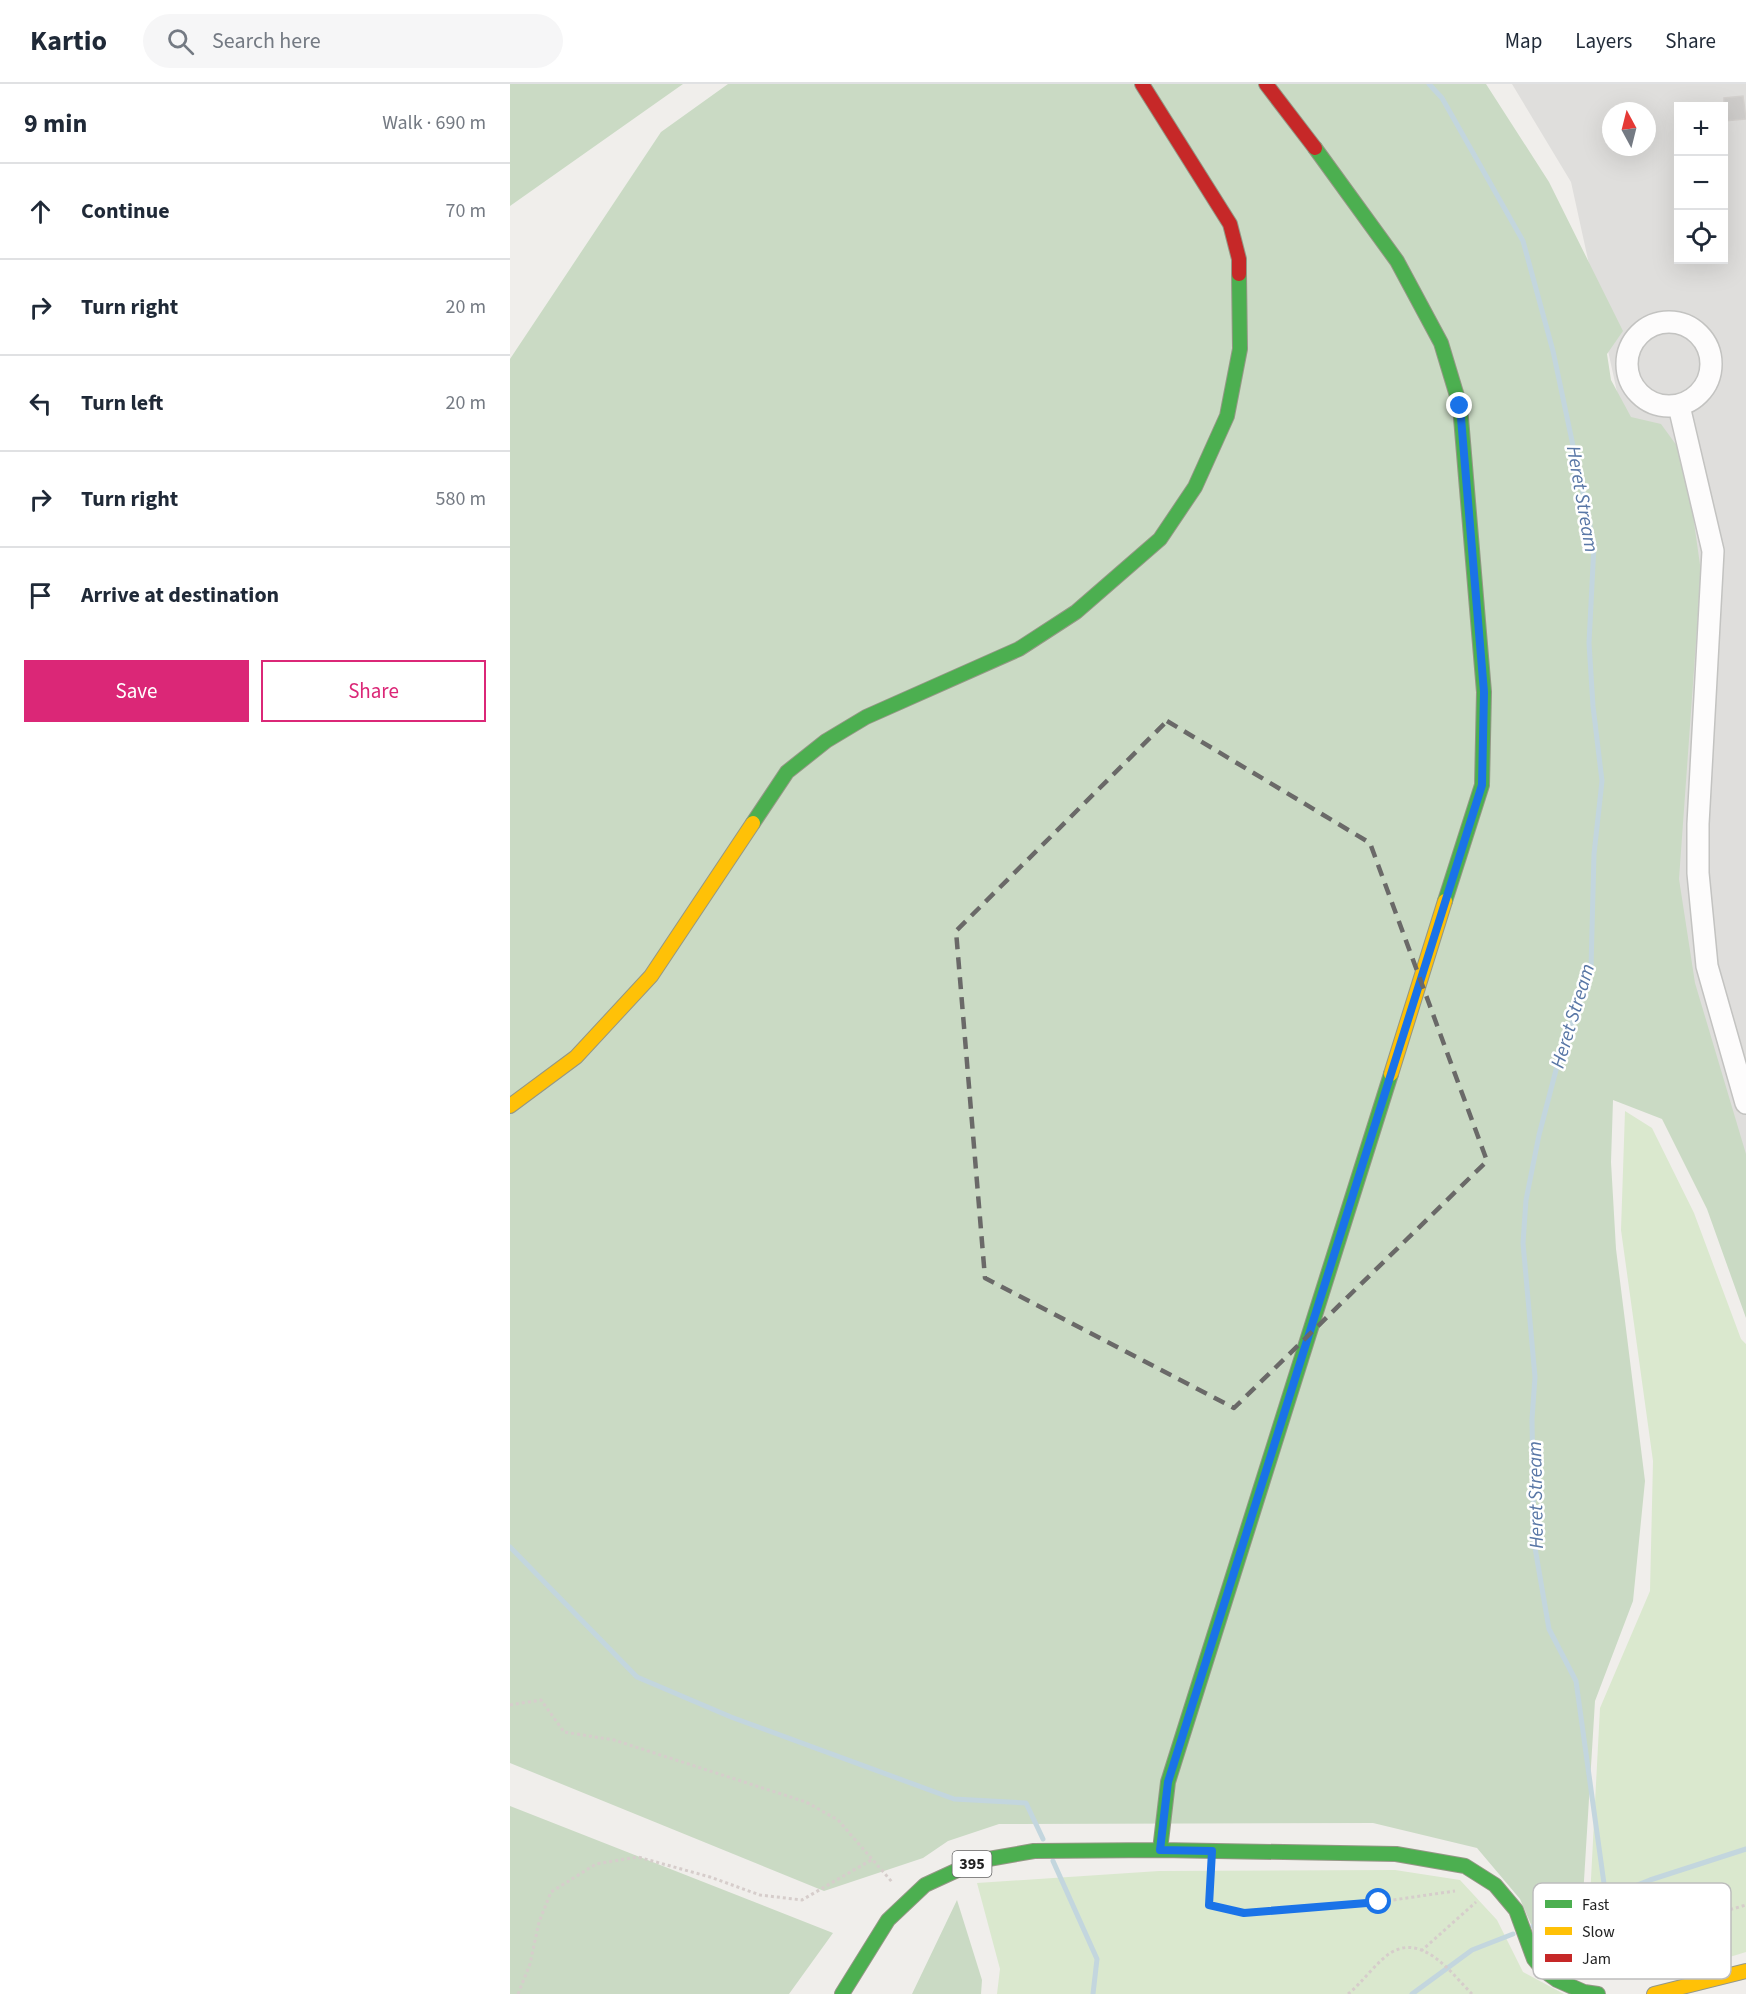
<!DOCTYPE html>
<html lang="en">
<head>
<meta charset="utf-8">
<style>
	:root { --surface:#fff; --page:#f6f6f7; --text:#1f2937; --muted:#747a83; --line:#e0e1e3; --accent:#db2777 }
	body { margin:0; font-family:"Source Sans 3",sans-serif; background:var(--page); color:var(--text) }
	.controls { position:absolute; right:18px; top:18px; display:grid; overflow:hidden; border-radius:0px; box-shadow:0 6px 24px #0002 }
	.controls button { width:54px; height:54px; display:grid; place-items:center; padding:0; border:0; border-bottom:2px solid var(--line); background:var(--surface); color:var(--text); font:30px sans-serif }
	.compass { position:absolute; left:1092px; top:18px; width:54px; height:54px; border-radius:50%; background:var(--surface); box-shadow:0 6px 24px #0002; rotate:353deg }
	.stop { position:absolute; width:18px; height:18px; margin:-14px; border:4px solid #1a73e8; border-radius:50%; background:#fff }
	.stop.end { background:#1a73e8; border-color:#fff; box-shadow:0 2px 6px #0008 }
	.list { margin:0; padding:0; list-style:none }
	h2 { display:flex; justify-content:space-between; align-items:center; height:78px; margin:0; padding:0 24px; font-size:26px }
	h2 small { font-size:20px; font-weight:400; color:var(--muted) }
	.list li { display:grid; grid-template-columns:39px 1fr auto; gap:18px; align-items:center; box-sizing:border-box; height:96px; padding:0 24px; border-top:2px solid var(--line) }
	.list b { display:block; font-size:22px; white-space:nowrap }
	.list em { font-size:20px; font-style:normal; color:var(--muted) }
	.actions { display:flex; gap:12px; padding:18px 24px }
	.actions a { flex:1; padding:14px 0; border:2px solid var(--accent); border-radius:0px; text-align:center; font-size:21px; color:var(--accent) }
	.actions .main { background:var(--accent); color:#fff }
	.icon { flex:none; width:33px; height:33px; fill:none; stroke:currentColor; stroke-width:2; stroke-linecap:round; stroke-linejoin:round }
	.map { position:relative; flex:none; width:1236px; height:1910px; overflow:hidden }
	header { display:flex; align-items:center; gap:36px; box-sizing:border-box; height:84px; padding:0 30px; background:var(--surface); border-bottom:2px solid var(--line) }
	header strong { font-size:28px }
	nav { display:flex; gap:33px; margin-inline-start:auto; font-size:21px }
	.search { width:420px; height:54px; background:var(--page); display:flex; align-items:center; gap:15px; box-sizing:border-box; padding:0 21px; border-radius:33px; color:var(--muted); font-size:22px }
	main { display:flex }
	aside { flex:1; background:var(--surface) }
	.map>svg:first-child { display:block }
	.residential { fill:#dfdedc; fill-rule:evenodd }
	.grass { fill:#dae8ce }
	.forest { fill:#cadac4 }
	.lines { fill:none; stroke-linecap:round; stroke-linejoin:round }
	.stream { stroke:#c3d6de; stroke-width:5 }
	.building { fill:#ceccca; stroke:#d3d0cd; stroke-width:1.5 }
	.street-casing { stroke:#c3c3c1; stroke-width:24 }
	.fast-casing { stroke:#949785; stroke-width:16 }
	.slow-casing { stroke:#949785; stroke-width:16 }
	.jam-casing { stroke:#949785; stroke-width:16 }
	.path { stroke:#d6cdcb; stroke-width:3; stroke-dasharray:3 3; stroke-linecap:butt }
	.street { stroke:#fdfcfc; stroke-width:21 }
	.fast { stroke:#4caf50; stroke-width:14 }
	.slow { stroke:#ffc107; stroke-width:14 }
	.jam { stroke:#c62828; stroke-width:14 }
	.route { stroke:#1a73e8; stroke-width:8 }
	.marked { fill:none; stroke:#6a6968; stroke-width:4.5; stroke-dasharray:12 8; stroke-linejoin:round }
	.labels { text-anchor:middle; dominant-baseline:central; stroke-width:5; stroke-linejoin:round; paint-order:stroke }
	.shield { fill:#fff; stroke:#646464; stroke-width:1.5 }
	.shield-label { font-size:16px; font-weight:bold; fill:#222 }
	.water-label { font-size:20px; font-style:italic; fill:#5977a6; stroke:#fff }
	.key { fill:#fff; stroke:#bdbdbd; stroke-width:1.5 }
	.key-label { font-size:16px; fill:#222 }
</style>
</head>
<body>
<header>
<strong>Kartio</strong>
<div class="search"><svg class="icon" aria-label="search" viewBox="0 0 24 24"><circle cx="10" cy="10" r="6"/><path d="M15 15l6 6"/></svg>Search here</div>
<nav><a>Map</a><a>Layers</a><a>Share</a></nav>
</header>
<main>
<aside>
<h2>9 min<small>Walk · 690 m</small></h2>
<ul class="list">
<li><svg class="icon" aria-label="ahead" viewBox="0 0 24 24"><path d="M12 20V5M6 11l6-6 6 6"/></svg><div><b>Continue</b></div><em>70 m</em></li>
<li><svg class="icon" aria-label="right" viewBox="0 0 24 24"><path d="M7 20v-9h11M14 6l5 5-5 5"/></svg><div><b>Turn right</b></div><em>20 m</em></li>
<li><svg class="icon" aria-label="left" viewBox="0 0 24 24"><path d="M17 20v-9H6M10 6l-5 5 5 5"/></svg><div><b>Turn left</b></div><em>20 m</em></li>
<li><svg class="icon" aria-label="right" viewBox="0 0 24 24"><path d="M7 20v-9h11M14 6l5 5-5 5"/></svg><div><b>Turn right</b></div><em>580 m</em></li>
<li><svg class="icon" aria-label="arrive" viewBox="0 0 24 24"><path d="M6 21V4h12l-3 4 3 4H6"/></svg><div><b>Arrive at destination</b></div></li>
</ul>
<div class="actions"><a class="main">Save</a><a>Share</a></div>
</aside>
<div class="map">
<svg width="1236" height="1910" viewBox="0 0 1236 1910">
	<rect width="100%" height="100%" fill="#f0eeeb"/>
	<path class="residential" d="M1002 0H1236V1141L1136 848 1120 367 1061 98ZM1168 22H1214V176H1168ZM1101 27H1137V63H1101Z"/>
	<path class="grass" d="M1115 1027 1142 1044 1184 1129 1231 1255 1236 1260V1868L1148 1895 1076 1890 1090 1624 1140 1507 1143 1377 1111 1146Z
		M885 1786 950 1796 987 1836 1013 1888 1054 1910H487L490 1885 467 1799 649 1787Z"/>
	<path class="forest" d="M0 0H173L0 122Z
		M218 0H976L1039 98 1113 247 1097 270 1101 296 1121 333 1151 340 1167 362 1183 431 1191 488 1169 795 1185 899 1236 1070V1234L1197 1125 1152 1035 1103 1016 1101 1078 1106 1165 1135 1397 1123 1517 1085 1617 1069 1878 1032 1866 1010 1815 967 1764 863 1739 489 1740 438 1757 413 1774 314 1807 0 1679V275L151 48Z
		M0 1722 323 1849 279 1910H0Z
		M447 1816 472 1896 471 1910H402Z"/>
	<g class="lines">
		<path class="stream" d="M919 0 932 14 1013 157 1043 267 1084 461 1079 559 1083 622 1092 697 1084 770 1081 884 1046 986 1029 1051 1016 1116 1013 1159 1025 1293 1022 1335 1024 1458 1039 1545 1066 1597 1096 1814
			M0 1463 127 1593 221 1633 444 1715 516 1719 533 1755
			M543 1777 587 1875 583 1910
			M1023 1842 1140 1796 1236 1765
			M902 1910 962 1866 1003 1850"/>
	</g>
	<path class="building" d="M1233 12 1236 35 1214 37V14Z"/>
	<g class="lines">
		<defs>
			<path id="street" d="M1117 280a42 42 0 1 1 84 0a42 42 0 1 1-84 0Z
				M1169 322 1203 467 1188 740V789L1197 882 1236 1019"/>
			<path id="fast" d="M805 64 887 177 931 259 950 322 974 608 972 701 935 817
				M243 739 277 688 316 657 356 633 509 565 566 528 650 455 685 403 717 332 730 265 729 190
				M650 1766 658 1698 881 990
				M332 1910 378 1836 415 1801 467 1777 524 1767 650 1766 886 1770 955 1782 985 1801 1006 1826 1024 1875 1033 1886 1047 1896 1074 1908 1088 1910"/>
			<path id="slow" d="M881 990 935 817
				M0 1022 66 973 141 892 243 739
				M1144 1910 1236 1887"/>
			<path id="jam" d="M632 0 720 140 729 175V190
				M756 0 805 64"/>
		</defs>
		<use href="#street" class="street-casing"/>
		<use href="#fast" class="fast-casing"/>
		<use href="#slow" class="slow-casing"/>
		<use href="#jam" class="jam-casing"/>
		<path class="path" d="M0 1621 31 1616 54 1648 104 1656 296 1718 328 1736 382 1798
			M700 1791 699 1821 734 1829 869 1818 945 1807
			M1029 1815 1099 1861 1236 1821
			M911 1867 966 1818
			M8 1910 20 1880 29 1838 41 1808 86 1780 128 1773 200 1793 250 1811 292 1816 363 1775
			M838 1910C852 1899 868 1876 882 1868 914 1850 942 1890 962 1910"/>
		<use href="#street" class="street"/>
		<use href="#fast" class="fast"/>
		<use href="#slow" class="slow"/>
		<use href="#jam" class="jam"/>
	</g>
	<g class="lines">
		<path class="route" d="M869 1818 734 1829 699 1821 702 1767 650 1766 658 1698 972 701 974 608 950 322"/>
	</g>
	<path class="marked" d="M657 637 860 759 977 1077 724 1324 475 1194 446 847Z"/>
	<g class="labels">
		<rect class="shield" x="442.5" y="1767" width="39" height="26" rx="4.5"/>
		<g class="shield-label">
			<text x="462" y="1780">395</text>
		</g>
		<g class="water-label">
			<text transform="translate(1072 415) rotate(80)">Heret Stream</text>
			<text transform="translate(1063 932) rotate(-73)">Heret Stream</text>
			<text transform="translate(1026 1411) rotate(-91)">Heret Stream</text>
		</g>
	</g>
	<rect x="1023" y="1799" width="198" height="96" rx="9" class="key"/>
	<rect x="1035" y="1816" width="27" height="8" fill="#4caf50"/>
	<rect x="1035" y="1843" width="27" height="8" fill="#ffc107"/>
	<rect x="1035" y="1870" width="27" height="8" fill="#c62828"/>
	<g class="key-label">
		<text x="1072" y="1826">Fast</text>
		<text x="1072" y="1853">Slow</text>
		<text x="1072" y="1880">Jam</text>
	</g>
</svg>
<div class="controls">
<button>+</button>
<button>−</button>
<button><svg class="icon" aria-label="locate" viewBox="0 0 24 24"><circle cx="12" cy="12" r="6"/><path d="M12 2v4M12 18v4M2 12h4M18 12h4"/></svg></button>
</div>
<svg class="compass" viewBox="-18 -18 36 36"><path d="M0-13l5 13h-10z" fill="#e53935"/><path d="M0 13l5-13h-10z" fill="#747a83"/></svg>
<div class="stop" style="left:869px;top:1818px"></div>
<div class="stop end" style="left:950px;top:322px"></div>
</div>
</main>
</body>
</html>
